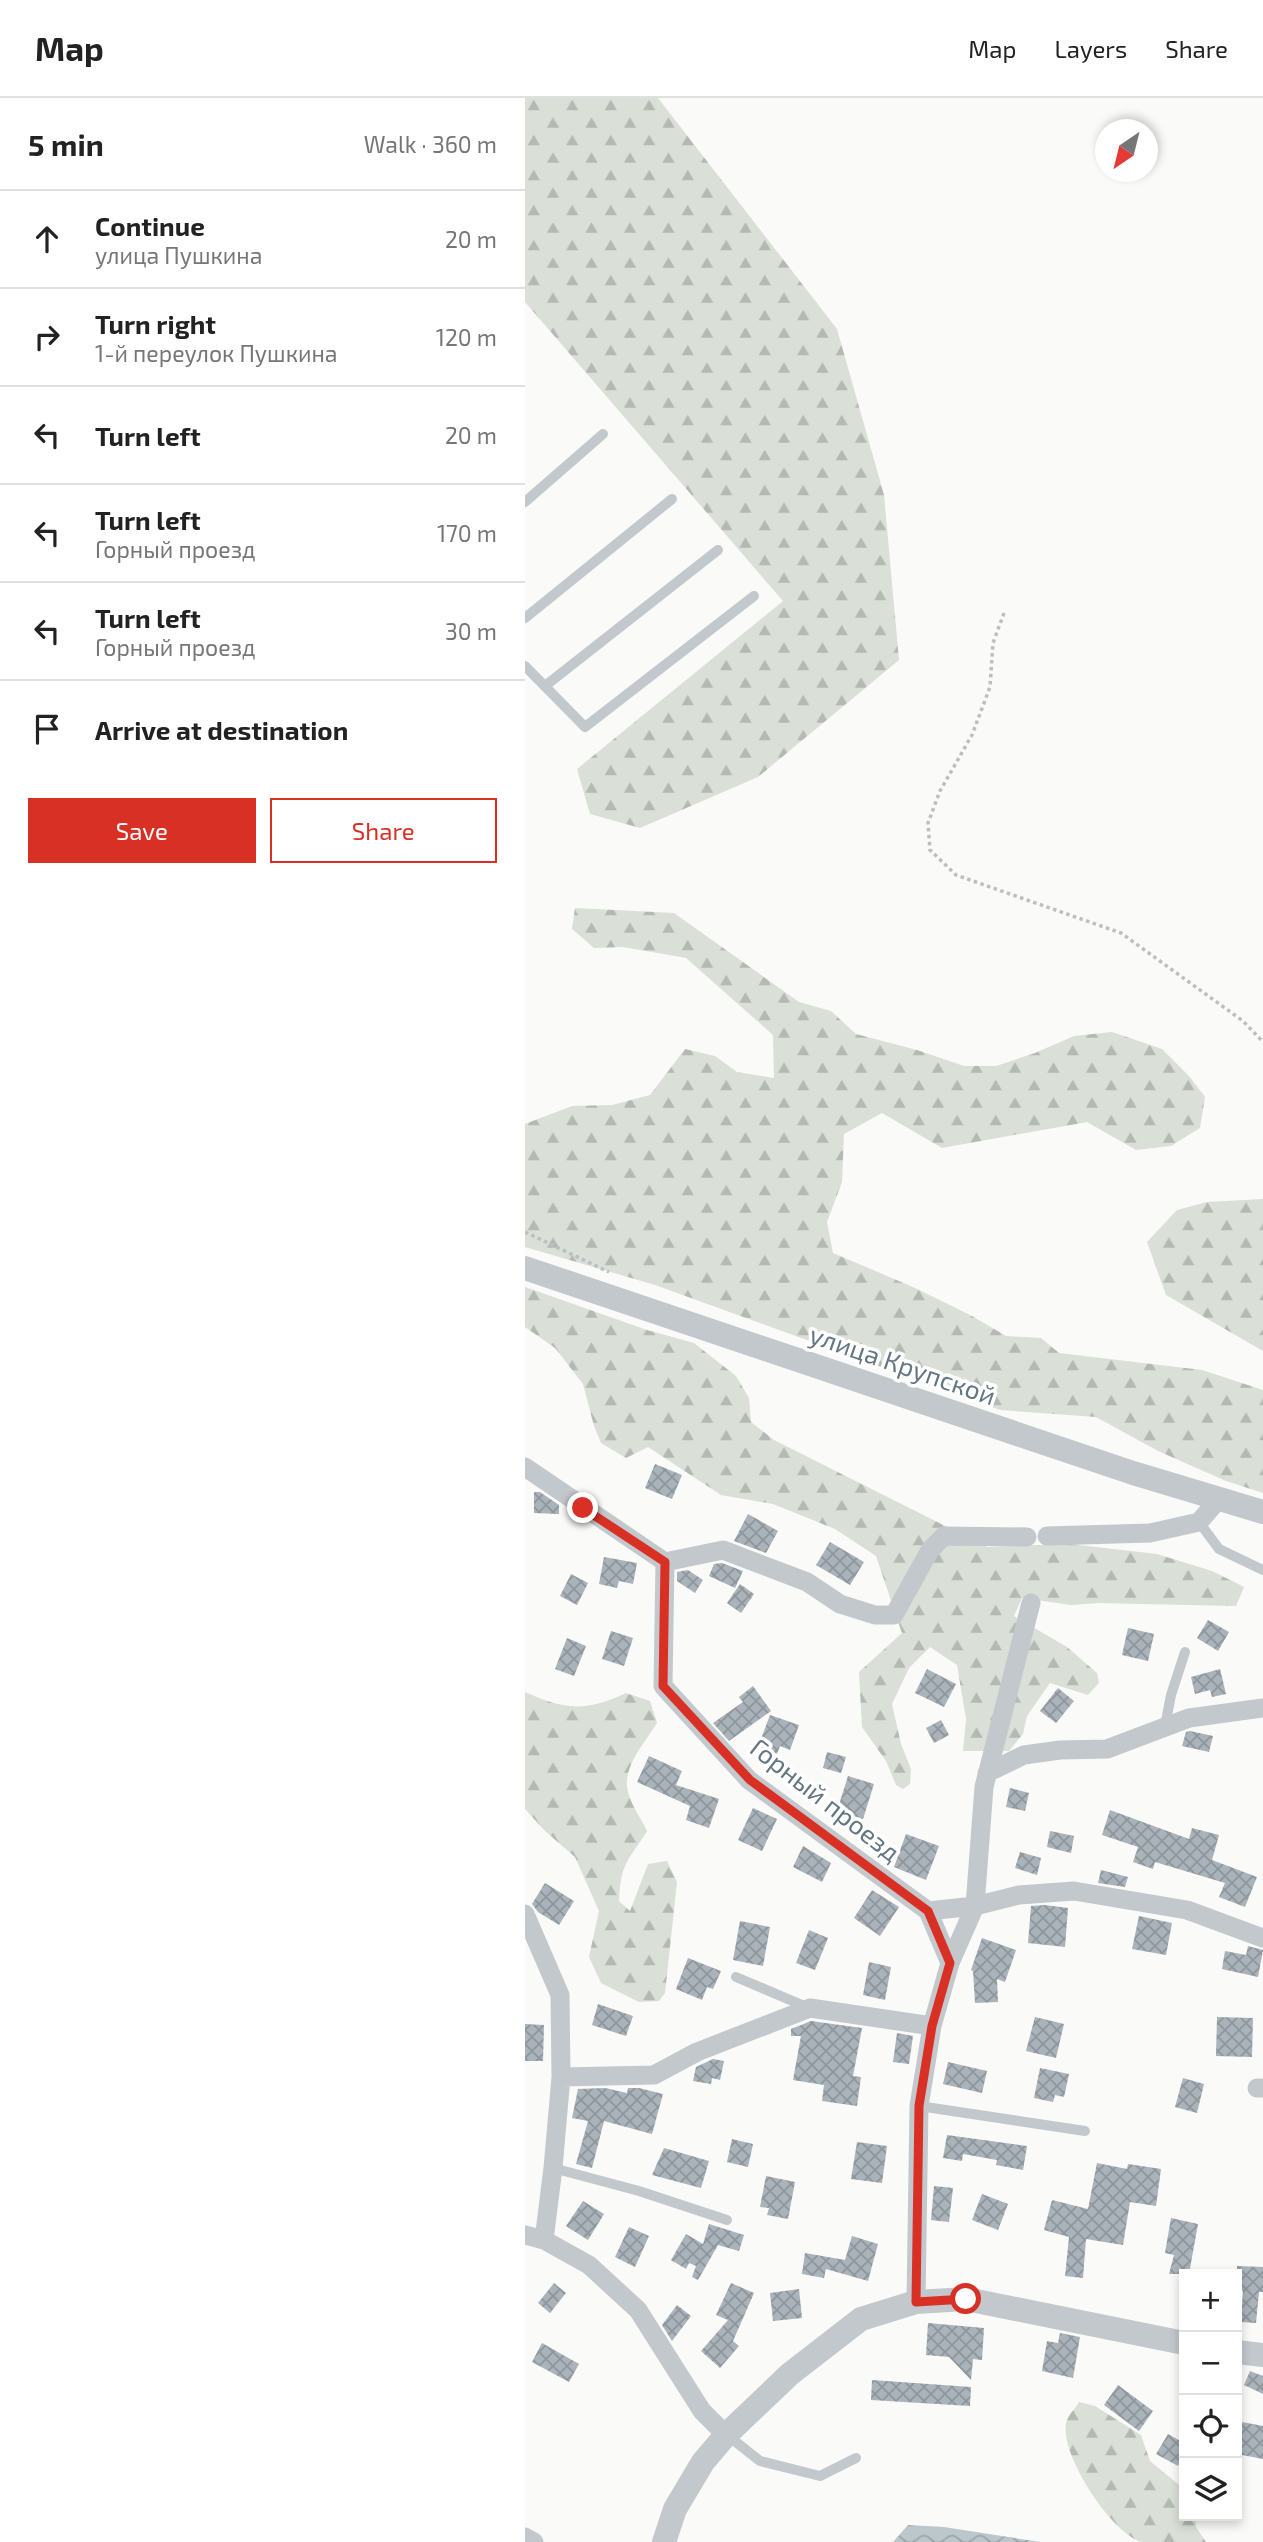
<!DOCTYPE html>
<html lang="en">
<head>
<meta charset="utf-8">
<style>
	:root { --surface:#fff; --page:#f2f2f2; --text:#222; --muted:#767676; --line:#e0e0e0; --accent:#d93025 }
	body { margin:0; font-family:"Exo 2",sans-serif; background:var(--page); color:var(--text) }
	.controls { position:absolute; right:21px; bottom:21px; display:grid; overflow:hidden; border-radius:0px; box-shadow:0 4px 10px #0003 }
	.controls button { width:63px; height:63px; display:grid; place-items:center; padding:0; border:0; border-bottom:2px solid var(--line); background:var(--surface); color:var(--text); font:35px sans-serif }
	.compass { position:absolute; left:570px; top:21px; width:63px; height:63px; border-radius:50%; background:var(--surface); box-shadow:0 4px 10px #0003; rotate:215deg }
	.stop { position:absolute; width:21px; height:21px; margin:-16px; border:5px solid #d93025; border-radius:50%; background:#fff }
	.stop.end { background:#d93025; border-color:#fff; box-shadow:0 2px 7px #0008 }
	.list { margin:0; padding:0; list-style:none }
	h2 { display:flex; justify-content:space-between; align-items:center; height:91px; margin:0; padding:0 28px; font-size:30px }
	h2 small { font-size:23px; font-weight:400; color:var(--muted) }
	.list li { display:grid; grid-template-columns:46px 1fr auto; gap:21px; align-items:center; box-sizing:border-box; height:98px; padding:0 28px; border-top:2px solid var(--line) }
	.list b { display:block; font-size:26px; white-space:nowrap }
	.list p { margin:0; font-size:23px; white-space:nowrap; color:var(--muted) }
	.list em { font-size:23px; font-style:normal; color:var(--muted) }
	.actions { display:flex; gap:14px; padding:21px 28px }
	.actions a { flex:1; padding:16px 0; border:2px solid var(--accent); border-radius:0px; text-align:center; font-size:24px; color:var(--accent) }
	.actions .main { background:var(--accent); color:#fff }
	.icon { flex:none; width:38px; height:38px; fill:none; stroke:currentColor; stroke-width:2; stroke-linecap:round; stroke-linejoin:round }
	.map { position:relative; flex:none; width:738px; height:2444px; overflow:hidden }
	header { display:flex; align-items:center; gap:42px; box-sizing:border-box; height:98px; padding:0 35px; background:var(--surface); border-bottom:2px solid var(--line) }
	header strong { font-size:33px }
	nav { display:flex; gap:38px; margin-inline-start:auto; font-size:24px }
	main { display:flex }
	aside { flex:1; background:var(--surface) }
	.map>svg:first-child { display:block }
	.forest { fill:url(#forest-firs) }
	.water { fill:url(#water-waves) }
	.building { fill:url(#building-cross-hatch) }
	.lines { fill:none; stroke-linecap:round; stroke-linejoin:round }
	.path { stroke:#bbbfc2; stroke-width:3.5; stroke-dasharray:3.5 3.5; stroke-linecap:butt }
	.service { stroke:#c3c8cc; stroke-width:10 }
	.minor { stroke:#c3c8cc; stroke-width:19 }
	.tertiary { stroke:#c3c8cc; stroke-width:24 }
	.route { stroke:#d93025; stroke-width:9 }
	.labels { text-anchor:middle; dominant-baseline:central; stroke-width:7; stroke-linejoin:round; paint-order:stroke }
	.street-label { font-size:26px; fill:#657683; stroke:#fff }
</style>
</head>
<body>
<header>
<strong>Map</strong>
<nav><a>Map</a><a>Layers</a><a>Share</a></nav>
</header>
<main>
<aside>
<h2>5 min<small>Walk · 360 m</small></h2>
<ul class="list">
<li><svg class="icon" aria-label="ahead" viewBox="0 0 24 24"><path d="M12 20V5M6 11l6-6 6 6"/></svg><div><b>Continue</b><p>улица Пушкина</p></div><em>20 m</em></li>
<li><svg class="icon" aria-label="right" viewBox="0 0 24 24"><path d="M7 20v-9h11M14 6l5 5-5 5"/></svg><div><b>Turn right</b><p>1-й переулок Пушкина</p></div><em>120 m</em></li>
<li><svg class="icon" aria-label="left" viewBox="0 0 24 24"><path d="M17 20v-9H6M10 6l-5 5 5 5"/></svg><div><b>Turn left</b></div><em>20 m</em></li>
<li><svg class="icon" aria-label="left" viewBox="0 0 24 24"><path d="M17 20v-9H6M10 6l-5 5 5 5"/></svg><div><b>Turn left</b><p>Горный проезд</p></div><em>170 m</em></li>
<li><svg class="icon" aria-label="left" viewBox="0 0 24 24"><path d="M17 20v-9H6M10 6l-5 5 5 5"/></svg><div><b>Turn left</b><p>Горный проезд</p></div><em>30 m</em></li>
<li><svg class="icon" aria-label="arrive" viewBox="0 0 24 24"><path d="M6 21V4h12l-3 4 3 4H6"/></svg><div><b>Arrive at destination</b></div></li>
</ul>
<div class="actions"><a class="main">Save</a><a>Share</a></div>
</aside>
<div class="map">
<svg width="738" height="2444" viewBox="0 0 738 2444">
	<defs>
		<pattern id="forest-firs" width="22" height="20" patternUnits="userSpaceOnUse" patternTransform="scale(1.75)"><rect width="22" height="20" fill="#dadfd7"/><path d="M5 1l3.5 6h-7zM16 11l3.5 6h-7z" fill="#b4b9b4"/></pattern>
		<pattern id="water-waves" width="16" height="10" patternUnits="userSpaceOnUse" patternTransform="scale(1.75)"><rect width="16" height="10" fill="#bbc7cb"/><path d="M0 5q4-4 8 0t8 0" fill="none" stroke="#9ca6aa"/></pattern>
		<pattern id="building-cross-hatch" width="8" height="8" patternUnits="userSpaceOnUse" patternTransform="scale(1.75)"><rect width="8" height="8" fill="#aab3b9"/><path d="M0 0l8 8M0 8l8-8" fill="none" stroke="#8e969c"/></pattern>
	</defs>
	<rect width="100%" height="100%" fill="#fafaf8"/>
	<path class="forest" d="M0 0H133L312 231 359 397 374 562 233 679 115 730 65 716 52 671 258 503 0 204Z
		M50 810 149 815 274 904 306 913 331 936 392 952 439 968H471L510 955 549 938 587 934 637 951 664 978 680 999 675 1030 646 1048 611 1052 562 1024 417 1050 357 1015 319 1036 317 1084 302 1124 308 1155 388 1189 447 1218 481 1238 516 1240 534 1255 677 1272 738 1292V1395L701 1383 633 1353 571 1319 475 1312 130 1187 0 1149V1026L47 1008 87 1007 125 997 160 951 190 958 212 974 249 980 248 937 161 860 98 849 69 850 47 831Z
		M738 1101V1253L641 1197 622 1144 652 1112 682 1104Z
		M0 1189 122 1232 169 1245 211 1278 224 1300 226 1324 249 1342 462 1449 545 1446 632 1456 687 1473 719 1489 711 1508 573 1505 546 1507 497 1500 489 1518 542 1549 572 1575 574 1585 563 1597 525 1585 502 1618 498 1636 484 1653H438L441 1621 432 1567 405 1549 384 1570 367 1606 376 1646 386 1671 385 1686 378 1691 371 1687 361 1663 337 1629 334 1574 377 1535 351 1458 310 1431 248 1406 196 1397 123 1349 101 1360 76 1345 69 1328 58 1286 30 1250 0 1229Z
		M0 1594C40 1612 61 1614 101 1595L125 1603 132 1625C121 1643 100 1666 102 1688 103 1703 116 1720 122 1733 102 1765 96 1764 94 1803L105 1813 123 1766 142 1763 152 1784 140 1895 134 1903 114 1904 76 1885 64 1859 74 1813 50 1759 20 1733 0 1711Z
		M554 2304 570 2308 616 2337 625 2363 659 2391V2418H670L671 2429 681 2444C665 2444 631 2444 617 2444 586 2436 531 2351 542 2322 544 2316 551 2310 554 2304Z"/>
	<path class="water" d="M383 2427 419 2429 515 2444H368Z"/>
	<path class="building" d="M130 1366 157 1377 147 1401 120 1390Z
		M9 1394H15L34 1407V1416L9 1415Z
		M223 1416 253 1433 241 1455 209 1443Z
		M305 1444 339 1464 325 1487 291 1467Z
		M79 1459 112 1465 108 1486 94 1483 92 1490 74 1486Z
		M197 1465 218 1473 210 1490 184 1478 189 1466Z
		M163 1472 178 1482 170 1495 152 1483V1474Z
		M46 1476 63 1485 52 1507 35 1498Z
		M215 1486 229 1496 216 1515 202 1505Z
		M683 1522 704 1534 693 1553 672 1540Z
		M603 1530 629 1536 623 1563 597 1557Z
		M86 1533 108 1540 99 1568 77 1561Z
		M42 1540 61 1548 49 1578 30 1571Z
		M402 1571 431 1586 419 1609 390 1595Z
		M695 1571 701 1596 687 1599 685 1592 670 1596 666 1579Z
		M228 1588 246 1613 204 1643 188 1625 218 1604 214 1599Z
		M533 1590 549 1603 531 1625 515 1613Z
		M245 1617 274 1627 265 1652 255 1648 252 1656 233 1649Z
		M416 1622 424 1637 409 1645 401 1630Z
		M665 1633 688 1638 684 1654 657 1648 661 1634Z
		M302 1654 321 1659 316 1675 298 1670Z
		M124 1658 157 1673 151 1687 194 1701 184 1730 161 1722 165 1708 112 1684Z
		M323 1678 349 1686 338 1721 312 1713Z
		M485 1690 504 1695 500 1713 481 1709Z
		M228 1710 252 1721 237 1753 213 1742Z
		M585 1712 664 1741 667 1730 694 1737 687 1762 732 1779 720 1809 694 1799 700 1785 630 1764 628 1771 608 1764 613 1749 577 1737Z
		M525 1733 549 1738 546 1755 522 1749Z
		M381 1736 414 1748 401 1782 369 1769Z
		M278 1748 306 1765 297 1784 268 1769Z
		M495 1754 516 1760 512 1777 490 1770Z
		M576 1772 603 1779 600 1789 573 1785Z
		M20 1785 49 1803 34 1827 13 1814 7 1806Z
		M347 1792 374 1809 355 1838 329 1820Z
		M520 1807 543 1810 540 1849 503 1845 506 1808Z
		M614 1818 647 1825 641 1857 607 1851Z
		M215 1823 245 1829 238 1868 208 1862Z
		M284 1832 303 1840 290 1872 271 1865Z
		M457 1840 491 1852 480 1884 472 1881 473 1904 450 1905 448 1873 446 1872Z
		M723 1848 738 1852 733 1879 697 1871 700 1853 721 1857Z
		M163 1860 196 1873 188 1891 182 1889 177 1902 151 1891Z
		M344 1864 366 1869 360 1902 338 1897Z
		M73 1906 108 1918 101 1938 67 1927Z
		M510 1919 539 1926 531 1960 501 1953Z
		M692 1919 728 1920 727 1959 691 1958Z
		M286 1923 337 1930 328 1978 336 1979 332 2008 297 2003 299 1987 268 1982 276 1938H266V1931Z
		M0 1926 19 1927 18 1963H0Z
		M372 1935 388 1938 384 1966 368 1964Z
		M188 1961 199 1963 195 1982 187 1980 186 1986 168 1983 171 1969Z
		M423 1964 462 1973 457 1995 418 1986Z
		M515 1970 544 1976 539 1999 530 1997 528 2004 509 2000Z
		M658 1980 679 1986 672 2015 650 2009Z
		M80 1990 102 1995 103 1990H114L138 1996 127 2036 79 2023 67 2070 51 2066 63 2023 47 2020 53 1991Z
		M422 2037 502 2048 498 2072 471 2067 472 2062 438 2056 437 2063 418 2060Z
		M207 2041 228 2046 223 2069 202 2064Z
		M332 2044 362 2048 357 2085 326 2081Z
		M139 2050 184 2063 176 2090 127 2077Z
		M572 2065 602 2071 603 2066 636 2071 631 2108 605 2104 598 2147 561 2141 558 2180 540 2178 544 2139 519 2132 527 2102 563 2111Z
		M241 2078 270 2084 263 2121 242 2117 244 2110 235 2109Z
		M409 2088 428 2090 424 2124 406 2122Z
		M457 2096 483 2106 473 2132 447 2122Z
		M58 2103 79 2116 63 2142 41 2128Z
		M646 2120 673 2126 664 2176H644L649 2157 640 2155Z
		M184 2126 219 2137 214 2153 193 2147 173 2182 167 2179 171 2168 164 2165 161 2171 146 2162 161 2136 178 2146Z
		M104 2129 124 2138 110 2169 90 2159Z
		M327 2138 353 2146 343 2183 301 2171 299 2180 277 2176 280 2155 320 2162Z
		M712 2168 738 2169V2194H734L731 2225 716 2224 718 2193H712Z
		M29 2185 41 2195 25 2215 13 2205Z
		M206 2185 229 2195 208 2243 214 2248 195 2270 176 2253 203 2222 191 2217Z
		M274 2191 277 2220 248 2223 245 2195Z
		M152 2207 166 2218 147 2243 137 2227Z
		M403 2225 459 2230 457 2262 448 2261 446 2282 424 2259 401 2257Z
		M535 2235 555 2239 548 2280 517 2273 522 2243 533 2245Z
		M17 2245 54 2266 44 2284 7 2264Z
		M725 2273 738 2278V2296L719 2287Z
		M347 2282 446 2289 445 2308 346 2302Z
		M593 2287 628 2313 614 2333 579 2307Z
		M712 2323 738 2328V2361L712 2356Z
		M643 2336 659 2345V2357L653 2368 631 2356Z"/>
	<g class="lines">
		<path class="path" d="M479 515 468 545 465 589 447 637 415 693 403 725 405 752 431 777 596 835 718 923 738 944
			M0 1134 84 1174"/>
		<path class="service" d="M0 404 78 336
			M0 520 147 401
			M0 568 60 629 229 498
			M20 588 193 452
			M674 1424 694 1451 738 1472
			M640 1628 646 1597 660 1554
			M211 1879 284 1910
			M394 2008 560 2033
			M28 2070 114 2093 202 2122
			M202 2337 235 2363 295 2378 331 2360"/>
		<path class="minor" d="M0 1369 140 1464 138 1588 224 1682 403 1813 450 1808 494 1797 549 1793 662 1812 738 1840
			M522 1438 625 1435 674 1424 693 1402
			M140 1464 198 1452 282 1484 315 1506 350 1517H369L405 1452 419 1438 502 1439
			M462 1675 499 1657 535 1652 582 1651 664 1620 738 1610
			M403 1813 425 1865
			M0 1816 35 1897 36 1979 28 2070 19 2142
			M36 1979 129 1977 172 1954 285 1910 407 1928
			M732 1990H738
			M0 2137 19 2142 64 2167 113 2212 177 2313 201 2337
			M391 2204 394 2008 407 1928 425 1865 450 1808 459 1689 506 1505
			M0 2439 9 2444"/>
		<path class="tertiary" d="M0 1170 608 1375 738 1414
			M712 2254 738 2257
			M139 2444 150 2411 178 2364 201 2337 265 2276 336 2221 391 2204 441 2201 659 2245"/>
	</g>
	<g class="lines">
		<path class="route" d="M58 1410 140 1464 138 1588 225 1682 403 1813 425 1865 407 1928 394 2008 391 2204 441 2201"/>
	</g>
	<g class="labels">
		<g class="street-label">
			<text transform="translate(378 1266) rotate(19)">улица Крупской</text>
			<text transform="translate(301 1701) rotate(38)">Горный проезд</text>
		</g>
	</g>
</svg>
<div class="controls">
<button>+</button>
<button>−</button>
<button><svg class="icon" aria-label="locate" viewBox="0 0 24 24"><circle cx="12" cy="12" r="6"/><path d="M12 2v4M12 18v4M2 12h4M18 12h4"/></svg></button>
<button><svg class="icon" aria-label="layers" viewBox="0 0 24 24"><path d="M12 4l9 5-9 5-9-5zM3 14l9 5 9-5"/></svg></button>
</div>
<svg class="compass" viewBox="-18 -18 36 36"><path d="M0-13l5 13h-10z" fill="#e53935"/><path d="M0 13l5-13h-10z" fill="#767676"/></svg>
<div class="stop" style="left:441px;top:2201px"></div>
<div class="stop end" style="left:58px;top:1410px"></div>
</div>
</main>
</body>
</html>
